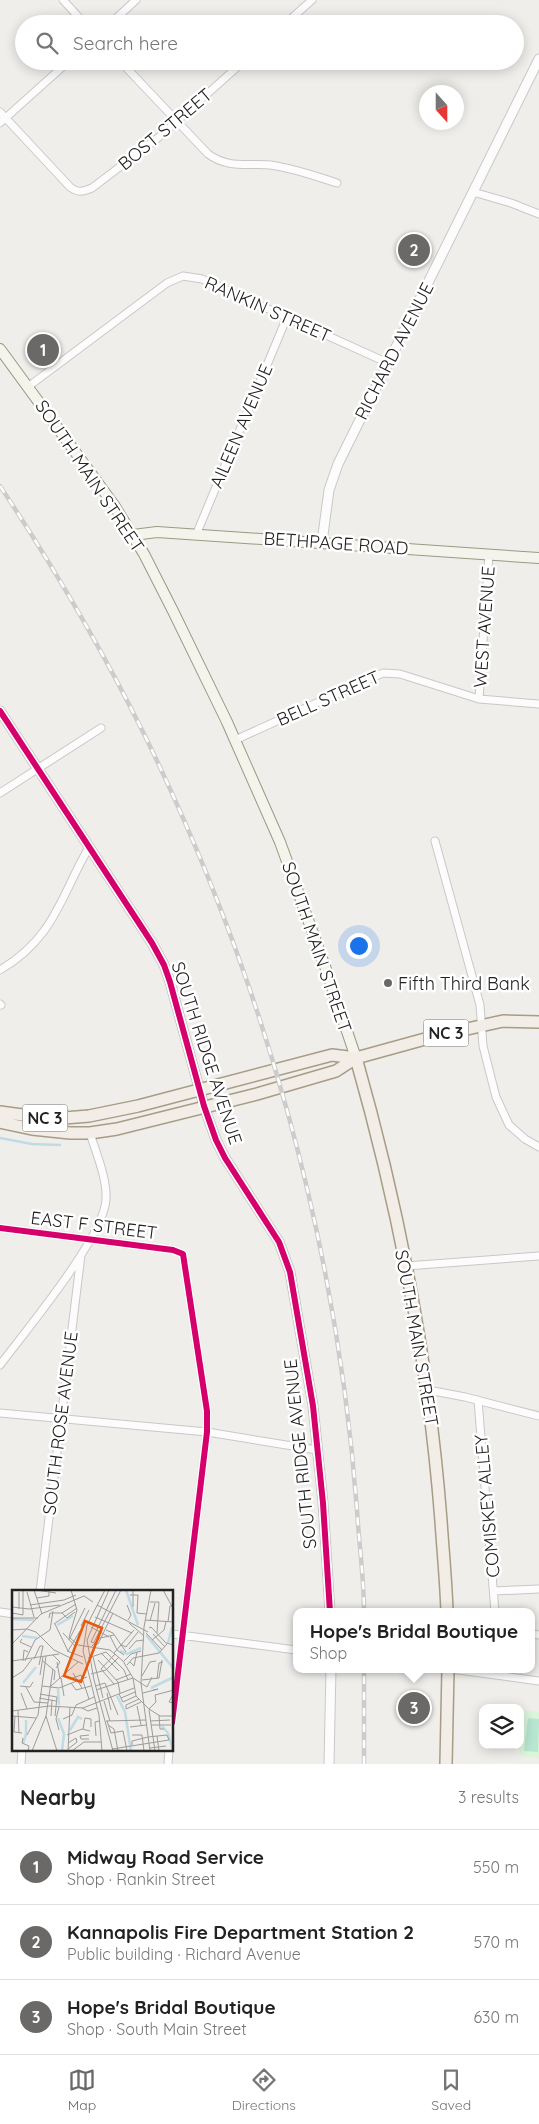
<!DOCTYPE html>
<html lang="en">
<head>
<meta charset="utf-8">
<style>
	:root { --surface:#fff; --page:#f2f2f2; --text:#222; --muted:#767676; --line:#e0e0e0; --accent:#6a6968 }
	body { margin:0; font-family:Quicksand,sans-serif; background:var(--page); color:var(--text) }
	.controls { position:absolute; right:15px; bottom:15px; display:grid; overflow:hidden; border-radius:10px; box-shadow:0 2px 12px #0003 }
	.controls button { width:45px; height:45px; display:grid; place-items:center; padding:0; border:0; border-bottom:1px solid var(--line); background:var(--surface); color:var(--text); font:25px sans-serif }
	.compass { position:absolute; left:419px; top:85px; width:45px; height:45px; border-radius:50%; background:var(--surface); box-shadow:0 2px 12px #0003; rotate:159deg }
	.you { position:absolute; left:358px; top:945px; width:18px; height:18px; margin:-12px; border:4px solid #fff; border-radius:50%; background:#1a73e8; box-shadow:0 0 0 8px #1a73e833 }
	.badge { display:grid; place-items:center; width:32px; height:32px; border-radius:50%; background:var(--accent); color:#fff; font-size:16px; font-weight:700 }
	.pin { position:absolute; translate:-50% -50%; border:2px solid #fff; box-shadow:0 1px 5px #0006 }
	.popup { position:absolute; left:293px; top:1608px; width:242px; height:65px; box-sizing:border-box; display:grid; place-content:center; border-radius:10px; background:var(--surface); filter:drop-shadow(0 1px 4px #0005); font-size:16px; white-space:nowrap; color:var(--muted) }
	.popup b { font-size:19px; color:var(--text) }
	.popup::after { content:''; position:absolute; left:50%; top:100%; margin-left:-10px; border:10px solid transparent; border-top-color:var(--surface) }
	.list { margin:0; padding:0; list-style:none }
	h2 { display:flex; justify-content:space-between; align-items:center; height:65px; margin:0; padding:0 20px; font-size:21px }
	h2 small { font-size:16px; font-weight:400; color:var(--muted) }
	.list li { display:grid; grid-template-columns:32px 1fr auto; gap:15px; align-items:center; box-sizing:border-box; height:75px; padding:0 20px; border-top:1px solid var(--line) }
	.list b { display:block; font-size:19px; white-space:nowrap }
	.list p { margin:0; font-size:16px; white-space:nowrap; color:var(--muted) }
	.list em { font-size:16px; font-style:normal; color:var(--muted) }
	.icon { flex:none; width:28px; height:28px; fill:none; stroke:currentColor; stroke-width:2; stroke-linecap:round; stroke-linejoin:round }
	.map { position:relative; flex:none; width:539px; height:1764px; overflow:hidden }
	.search { position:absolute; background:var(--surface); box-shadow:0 2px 12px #0003; left:15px; right:15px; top:15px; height:55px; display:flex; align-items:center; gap:12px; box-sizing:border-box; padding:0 18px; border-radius:28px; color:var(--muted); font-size:19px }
	.sheet { height:290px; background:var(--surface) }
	nav { display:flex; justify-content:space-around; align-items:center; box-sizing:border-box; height:70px; border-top:1px solid var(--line); background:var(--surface); font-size:14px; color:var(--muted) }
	nav a { display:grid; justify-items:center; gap:2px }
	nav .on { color:var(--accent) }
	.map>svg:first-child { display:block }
	.park { fill:#daf5da }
	.pitch { fill:#b7e6d2 }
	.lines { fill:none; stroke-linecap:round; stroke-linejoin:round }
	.stream { stroke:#bfdbe3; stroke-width:2.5 }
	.minor-casing { stroke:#c9c8c7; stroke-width:9 }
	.tertiary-casing { stroke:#c9c8c7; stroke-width:11 }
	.secondary-casing { stroke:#999a82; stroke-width:12 }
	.primary-casing { stroke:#a79c86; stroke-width:14 }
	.minor { stroke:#fdfcfc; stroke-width:7 }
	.tertiary { stroke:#fdfcfc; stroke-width:9 }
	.secondary { stroke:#f4f4ed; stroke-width:10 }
	.primary { stroke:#f3ede7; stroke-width:11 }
	.rail-casing { stroke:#ccc; stroke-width:4.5 }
	.rail { stroke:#fff; stroke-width:2.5; stroke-dasharray:8; stroke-linecap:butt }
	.cycleway-casing { stroke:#fff; stroke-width:9 }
	.cycleway { stroke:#d6006c; stroke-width:6 }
	.poi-dot { fill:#6a6968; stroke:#fff; stroke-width:2 }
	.labels { text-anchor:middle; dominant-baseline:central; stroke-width:5; stroke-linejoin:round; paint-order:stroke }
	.shield { fill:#fff; stroke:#646464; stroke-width:1 }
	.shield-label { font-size:16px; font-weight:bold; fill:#222 }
	.street-label { font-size:18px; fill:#222; stroke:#fff }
	.poi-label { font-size:18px; fill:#222; stroke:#fff; text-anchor:start }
	.inset-river { fill:none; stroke:#bfdbe3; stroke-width:2.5 }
	.inset-road { fill:none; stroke:#9e9c9b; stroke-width:1 }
	.view { fill:#e8590c; fill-opacity:0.15; stroke:#e8590c; stroke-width:2.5 }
	.inset-edge { fill:none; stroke:#222; stroke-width:2.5 }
</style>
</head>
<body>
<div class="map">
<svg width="539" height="1764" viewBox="0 0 539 1764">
	<rect width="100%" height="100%" fill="#f0eeeb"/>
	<path class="park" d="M525 1710 539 1712V1758L519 1756Z"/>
	<path class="pitch" d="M528 1718 539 1719 538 1752 524 1751Z"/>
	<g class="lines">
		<path class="stream" d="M0 1138 32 1144 60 1145"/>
		<defs>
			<path id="minor" d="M63 0 85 24
				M110 24 136 0
				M285 24 312 0
				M120 61 208 154C229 169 246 163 270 165 293 168 315 176 337 183
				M0 112 70 187C78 193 82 192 92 188L159 137 244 61
				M0 123 69 61
				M473 192 511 203 539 214
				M29 386 167 283 183 276 202 279 388 363
				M196 535 287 317
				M479 699 489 554
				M235 740 383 673 400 674 479 699 539 704
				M0 793 101 728
				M435 841 480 1005 483 1046 496 1097 509 1125 525 1139 539 1147
				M0 970C54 938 60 898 88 849
				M0 1004 1 1005
				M0 1228 173 1250 183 1254 207 1411V1432L172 1723
				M406 1266 539 1256
				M0 1365C24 1333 105 1236 106 1199 107 1178 96 1153 90 1133
				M428 1390 465 1397 539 1416
				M478 1400 495 1612
				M0 1413 207 1432 317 1450
				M494 1591 539 1589
				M40 1592 81 1255
				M0 1612 14 1614
				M172 1634 296 1650
				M532 1634 539 1635
				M451 1669 539 1681
				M21 1764 22 1750
				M168 1764 169 1750"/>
			<path id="tertiary" d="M322 542 329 490 338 464 539 59
				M0 711 152 943 164 965 170 982 204 1106 216 1140 225 1158 279 1242 290 1272 313 1406 323 1503 330 1612
				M329 1764 331 1669"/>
			<path id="secondary" d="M0 349 114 505 144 554 173 611 227 722 280 842 327 972 356 1058
				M133 535 157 532 539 558"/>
			<path id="primary" d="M356 1058C399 1209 429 1364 441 1521 443 1551 446 1581 447 1612
				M0 1112 52 1119 89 1116 138 1106 332 1055 356 1058
				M0 1122 32 1129 70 1133H90L117 1129 257 1094 336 1071 356 1058 436 1036 503 1021 539 1022
				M446 1764 448 1669"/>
		</defs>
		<use href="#minor" class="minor-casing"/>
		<use href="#tertiary" class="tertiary-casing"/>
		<use href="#secondary" class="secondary-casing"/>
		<use href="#primary" class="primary-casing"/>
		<use href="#minor" class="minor"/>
		<use href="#tertiary" class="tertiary"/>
		<use href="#secondary" class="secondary"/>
		<use href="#primary" class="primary"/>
		<defs>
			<path id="rail" d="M0 486C53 566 102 649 145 736 263 977 337 1242 357 1510 359 1544 364 1578 364 1612
				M364 1764V1669"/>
		</defs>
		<use href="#rail" class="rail-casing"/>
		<use href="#rail" class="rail"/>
		<defs>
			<path id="cycleway" d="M0 711 152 943 164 965 170 982 204 1106 216 1140 225 1158 279 1242 290 1272 313 1406 323 1503 330 1612
				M0 1228 173 1250 183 1254 207 1411V1432L172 1723"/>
		</defs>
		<use href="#cycleway" class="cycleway-casing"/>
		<use href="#cycleway" class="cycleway"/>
	</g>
	<circle class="poi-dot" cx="388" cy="983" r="5"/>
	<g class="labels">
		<g class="shield">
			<rect x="423.5" y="1019.5" width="45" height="27" rx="4"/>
			<rect x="22.5" y="1104.5" width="45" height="27" rx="4"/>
		</g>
		<g class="shield-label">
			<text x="446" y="1033">NC 3</text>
			<text x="45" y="1118">NC 3</text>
		</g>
		<g class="street-label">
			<text transform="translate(165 129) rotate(-40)">BOST STREET</text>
			<text transform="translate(268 309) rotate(24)">RANKIN STREET</text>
			<text transform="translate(394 351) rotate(-63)">RICHARD AVENUE</text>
			<text transform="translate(241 426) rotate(-67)">AILEEN AVENUE</text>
			<text transform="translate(90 476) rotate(56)">SOUTH MAIN STREET</text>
			<text transform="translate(336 543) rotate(4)">BETHPAGE ROAD</text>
			<text transform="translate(484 627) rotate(-86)">WEST AVENUE</text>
			<text transform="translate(328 698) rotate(-24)">BELL STREET</text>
			<text transform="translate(317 947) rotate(71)">SOUTH MAIN STREET</text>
			<text transform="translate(207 1053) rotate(72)">SOUTH RIDGE AVENUE</text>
			<text transform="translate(94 1225) rotate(7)">EAST F STREET</text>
			<text transform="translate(417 1338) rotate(80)">SOUTH MAIN STREET</text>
			<text transform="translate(60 1423) rotate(-83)">SOUTH ROSE AVENUE</text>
			<text transform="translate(300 1454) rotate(-96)">SOUTH RIDGE AVENUE</text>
			<text transform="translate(487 1506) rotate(-95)">COMISKEY ALLEY</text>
		</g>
		<g class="poi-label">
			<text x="398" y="983">Fifth Third Bank</text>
		</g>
	</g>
	<g transform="translate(12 1590)">
		<rect width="161" height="161" fill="#f0eeeb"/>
		<path class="inset-river" d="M114 0 126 35M0 29 22 30M45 35 61 26M134 45 162 79M10 46 25 48M156 53 160 37M108 61 115 64 129 58M11 93 24 77M139 98 162 87M46 99 47 115M105 106 113 122 119 161M46 128 52 144 50 161M150 136 156 143 161 161M58 140 66 127 70 129M11 153 14 145V130"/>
		<path class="inset-road" d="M22 0 30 24M24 0 44 3M59 0 65 20 57 47 66 55 98 60 111 71 121 88 124 106 138 120M97 0 75 50 82 90 101 161M121 0V17M151 0 162 20M15 2 22 27M118 5H126L125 23 135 24M25 8 37 6V1M138 12H147L145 43M18 15 52 10 64 5M85 15 136 42M115 15 119 25 116 30M0 17 17 19 48 15M7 19V2M63 22 55 28 50 23 64 14M0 23 11 25V0M101 23 86 54 79 52 104 0M83 27 120 43M0 28H26M37 28 38 23H50M133 30 162 32M138 31 143 13M156 32 158 16 162 15M117 33 131 45M42 34 65 18M43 34 56 61M69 36 77 20M79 37 97 47M137 38 139 37 154 53 162 55M15 39 24 42 42 60 71 74M0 40 15 39M94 40 101 43 114 62M51 43 63 56M134 43 150 60M141 44 153 57M98 46 105 60 112 65M10 49 8 52 19 57M57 50 73 18M140 50 152 40 154 32M82 52 109 0M0 54 29 24 72 6 81 12M110 55 114 57 126 42M80 56 88 48 102 45M117 59 124 51 132 50M55 61 71 67M56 61 68 41M102 63 122 40M90 64 107 81M41 65 48 72 44 78M81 67 91 108M76 68 94 62 112 80 116 90M22 69 28 56H31M86 70 106 92 108 103M0 71 47 64M11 71 12 60 16 62M13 71 23 50 38 40 41 21M31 71 43 81 42 90M112 71 119 64 129 61M45 72 48 89M118 72 122 76 125 62M27 75 31 56M115 75 121 68 147 63 155 54M61 83 70 98M79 84 94 80 107 67M28 85 31 67M130 86 138 72 144 71M0 88 11 81 20 69M49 88 52 106M58 89 69 85 77 109M145 89 147 73 151 72M104 90 119 84M130 90 147 88 150 70M59 93 64 100 79 96M102 94 89 79 103 64M8 96 18 97 21 92M30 96 47 98 75 87M39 96 66 72M83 96 93 93 106 125M14 97 22 112 36 113M84 100 121 88 135 97 140 87M9 103 15 119M95 103 99 120M131 103 146 99 141 100M162 103 157 112 162 113M28 104 45 107 43 126M107 104 111 112 124 106M143 105 162 100M27 108 44 111M109 108 123 102M127 109 114 115V119L129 112M92 111 98 131M125 116 129 135M47 117 44 129 47 140M70 118 76 121 85 118M137 119 144 112 143 105M137 119 148 126H162M6 120 7 143M137 120 143 161M0 121 37 116 71 118 122 98M147 125 148 139H152M0 126 24 128M3 126 2 142 10 143M34 126 45 161M39 126 40 110M51 129 60 125 64 115 82 107M94 131 134 130M95 131 99 143 111 141 115 161M138 131 158 130M96 135 102 139 106 161M139 135H159M118 137 134 135M71 139 73 128 79 129V137M15 145 26 125 34 66M55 145 70 139 78 141M120 145H130L132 161M84 146 83 132 87 131M145 146 147 161M11 148 10 153 17 156 16 161M77 149H69L68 146 77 145M56 153 64 148 65 152 56 159M120 155V151L136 147M138 158 154 156M100 159 157 150 155 145 136 147M20 161 34 126 41 79M56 161 58 117M60 161 72 152H89M90 161 87 125 71 61 75 35 93 0M138 161 129 93 132 37 139 0"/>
		<path class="view" d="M73 31 90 38 69 92 52 86Z"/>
		<rect width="161" height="161" class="inset-edge"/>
	</g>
</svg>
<div class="controls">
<button><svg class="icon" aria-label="layers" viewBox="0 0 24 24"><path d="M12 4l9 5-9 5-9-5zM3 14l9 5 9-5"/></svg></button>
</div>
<svg class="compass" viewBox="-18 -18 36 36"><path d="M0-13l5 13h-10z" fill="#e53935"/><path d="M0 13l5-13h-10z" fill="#767676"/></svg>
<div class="you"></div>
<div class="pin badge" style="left:43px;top:350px">1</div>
<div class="pin badge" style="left:414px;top:250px">2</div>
<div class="pin badge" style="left:414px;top:1708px">3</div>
<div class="popup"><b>Hope's Bridal Boutique</b>Shop</div>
<div class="search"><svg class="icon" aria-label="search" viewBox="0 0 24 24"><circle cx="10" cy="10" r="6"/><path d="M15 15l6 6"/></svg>Search here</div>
</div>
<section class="sheet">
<h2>Nearby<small>3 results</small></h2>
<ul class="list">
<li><span class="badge">1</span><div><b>Midway Road Service</b><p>Shop · Rankin Street</p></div><em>550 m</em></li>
<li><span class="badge">2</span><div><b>Kannapolis Fire Department Station 2</b><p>Public building · Richard Avenue</p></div><em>570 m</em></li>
<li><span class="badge">3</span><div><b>Hope's Bridal Boutique</b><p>Shop · South Main Street</p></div><em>630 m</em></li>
</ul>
</section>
<nav>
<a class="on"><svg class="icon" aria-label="map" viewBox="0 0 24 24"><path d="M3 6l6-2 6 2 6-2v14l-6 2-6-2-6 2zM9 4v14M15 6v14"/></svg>Map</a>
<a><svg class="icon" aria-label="directions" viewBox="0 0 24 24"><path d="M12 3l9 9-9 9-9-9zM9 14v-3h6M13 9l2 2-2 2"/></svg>Directions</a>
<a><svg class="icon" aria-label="saved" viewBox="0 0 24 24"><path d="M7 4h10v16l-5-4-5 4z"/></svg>Saved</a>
</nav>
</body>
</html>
